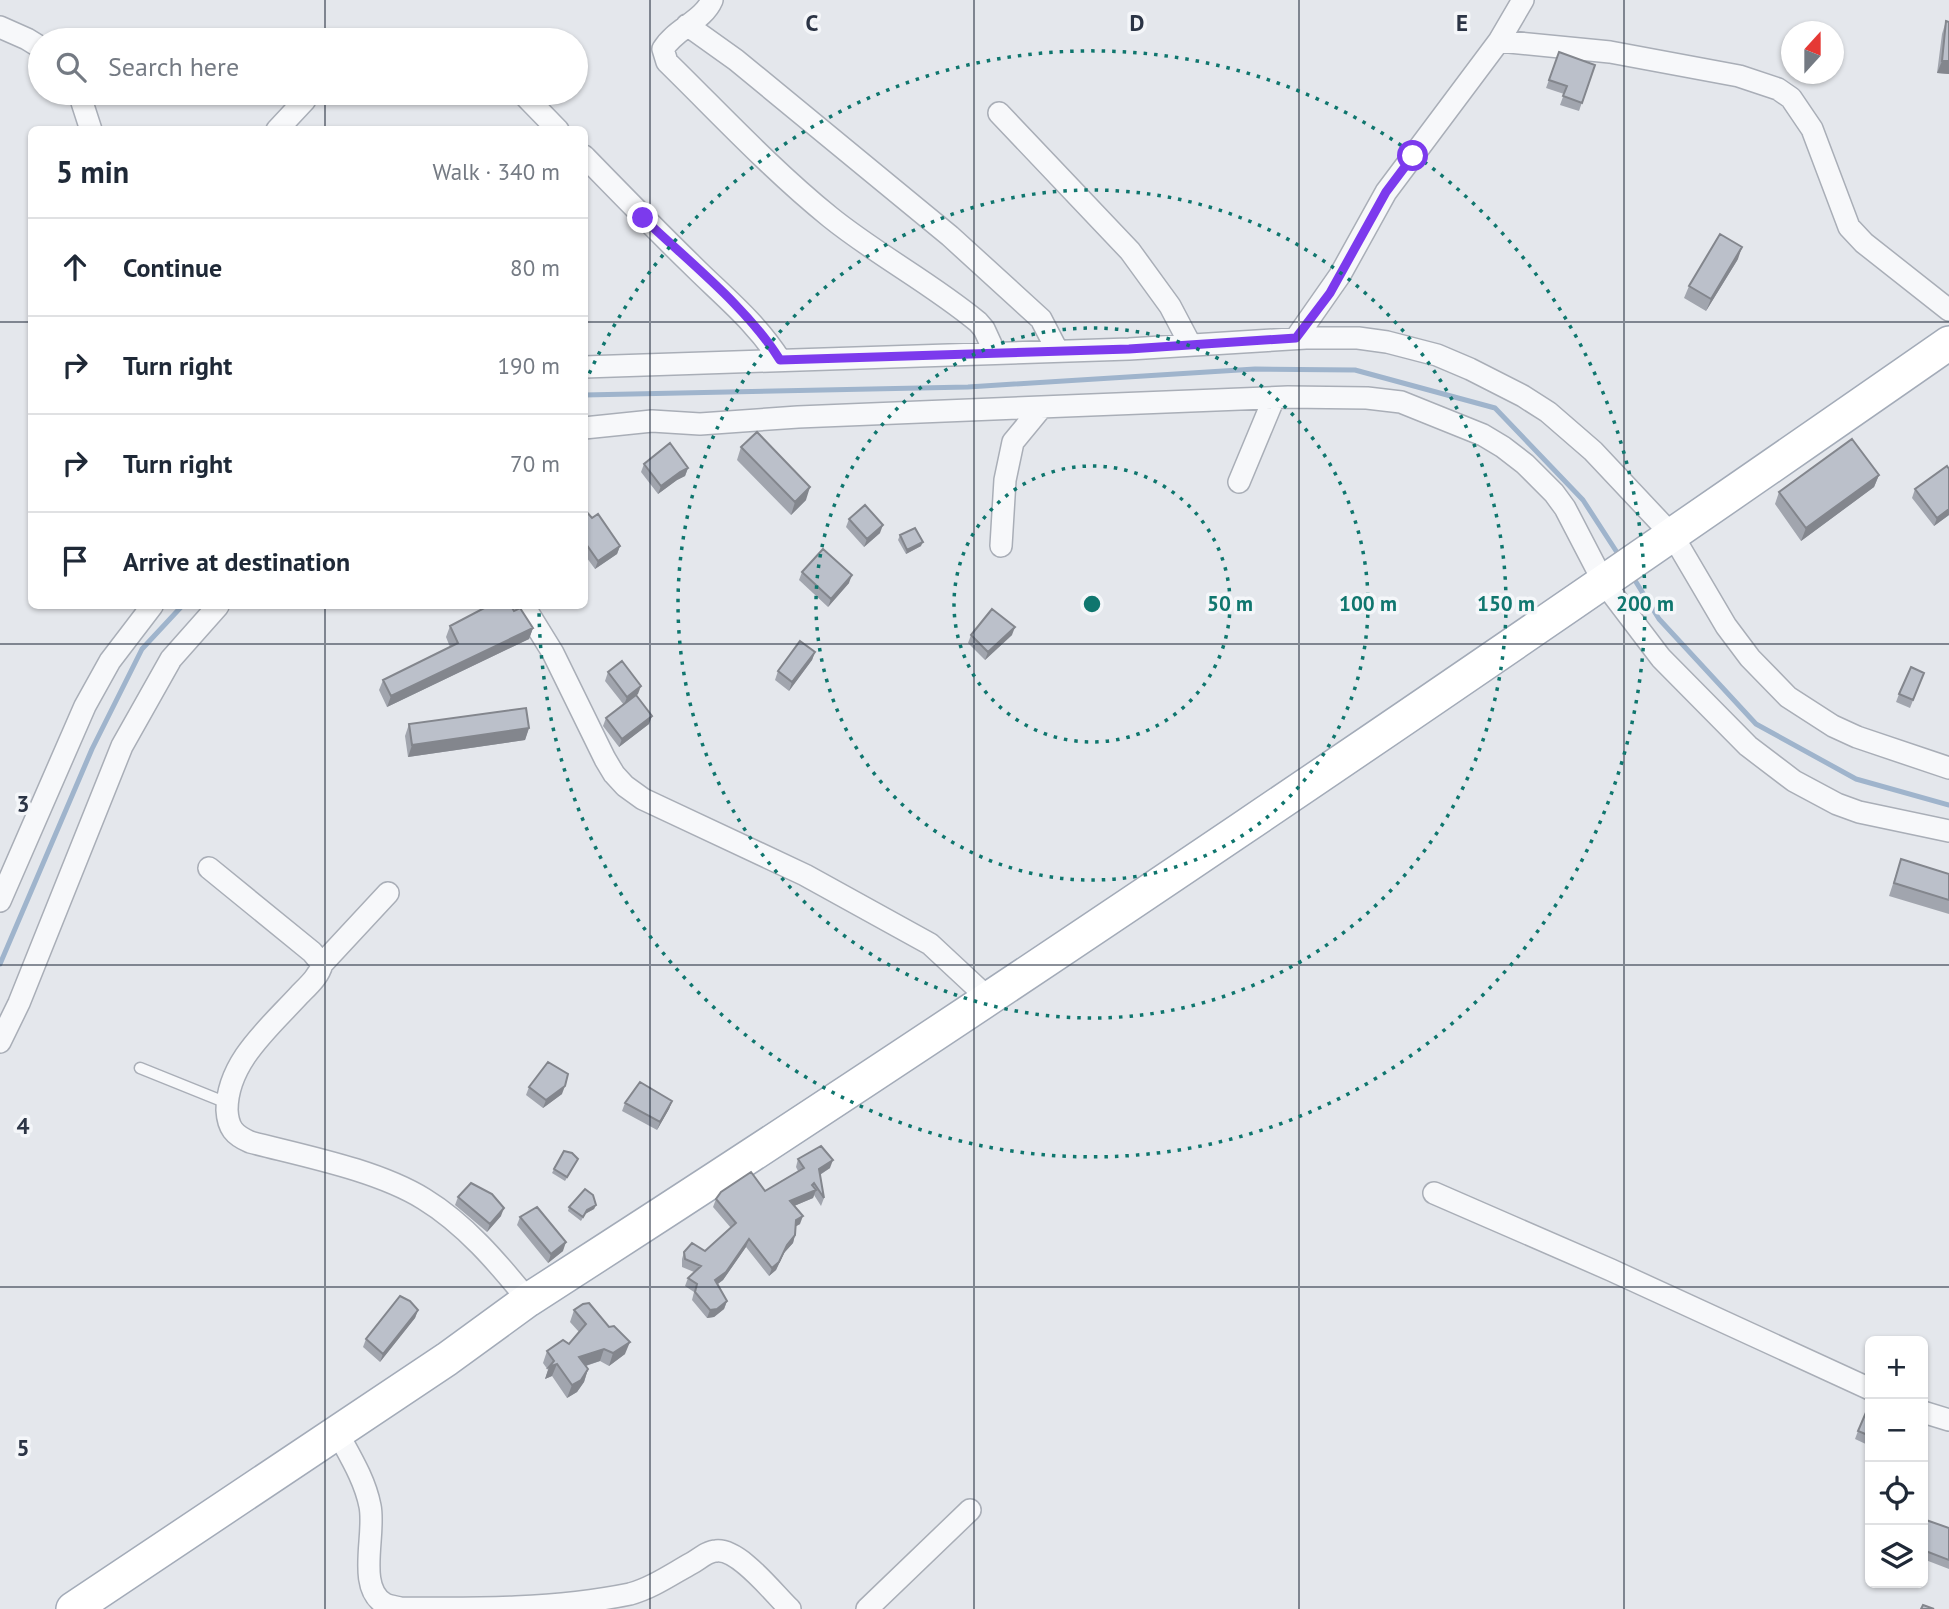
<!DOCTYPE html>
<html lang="en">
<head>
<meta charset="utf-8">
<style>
	:root { --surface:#fff; --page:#f2f2f3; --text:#1f2937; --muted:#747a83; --line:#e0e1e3 }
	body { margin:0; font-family:"PT Sans",sans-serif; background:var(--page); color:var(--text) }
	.controls { position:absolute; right:21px; bottom:21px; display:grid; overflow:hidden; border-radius:10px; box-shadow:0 2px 5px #0004 }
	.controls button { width:63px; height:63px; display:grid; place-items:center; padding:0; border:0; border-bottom:2px solid var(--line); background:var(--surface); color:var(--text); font:35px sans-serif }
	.compass { position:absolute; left:1781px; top:21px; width:63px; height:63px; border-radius:50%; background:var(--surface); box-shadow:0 2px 5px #0004; rotate:21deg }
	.stop { position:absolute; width:21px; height:21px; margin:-16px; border:5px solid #7c3aed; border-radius:50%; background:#fff }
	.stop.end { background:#7c3aed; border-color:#fff; box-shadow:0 2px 7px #0008 }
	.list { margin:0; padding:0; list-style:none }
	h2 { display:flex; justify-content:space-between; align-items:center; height:91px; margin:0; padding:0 28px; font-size:30px }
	h2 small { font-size:23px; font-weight:400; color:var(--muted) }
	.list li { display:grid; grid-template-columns:46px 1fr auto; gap:21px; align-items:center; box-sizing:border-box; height:98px; padding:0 28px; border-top:2px solid var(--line) }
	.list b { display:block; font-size:26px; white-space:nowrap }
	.list em { font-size:23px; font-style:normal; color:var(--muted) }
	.icon { flex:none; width:38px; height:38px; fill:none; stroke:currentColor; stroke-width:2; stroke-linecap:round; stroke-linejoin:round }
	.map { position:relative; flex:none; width:1949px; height:1609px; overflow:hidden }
	.search { position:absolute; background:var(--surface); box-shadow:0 2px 5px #0004; left:28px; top:28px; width:560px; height:77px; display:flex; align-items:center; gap:18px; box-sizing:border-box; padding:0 24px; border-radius:38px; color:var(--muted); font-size:26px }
	.panel { position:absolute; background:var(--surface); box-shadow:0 2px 5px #0004; left:28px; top:126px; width:560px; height:483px; border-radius:10px }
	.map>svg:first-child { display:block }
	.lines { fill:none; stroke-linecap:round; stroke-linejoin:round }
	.stream { stroke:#9fb4cc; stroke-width:5 }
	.lane-casing { stroke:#a9aeb7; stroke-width:13 }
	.street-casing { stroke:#a9aeb7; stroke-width:24 }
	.primary-casing { stroke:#a3abb8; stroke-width:36 }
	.lane { stroke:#f7f8fa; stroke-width:10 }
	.street { stroke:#f7f8fa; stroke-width:21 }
	.primary { stroke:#fff; stroke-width:33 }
	.wall { fill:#a1a5ae }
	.shaded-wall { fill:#83868d }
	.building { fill:#bbc0ca; stroke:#83868d; stroke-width:2 }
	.route { stroke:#7c3aed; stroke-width:9 }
	.grid { fill:none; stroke:#2b3445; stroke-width:2; stroke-opacity:0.55 }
	.ring { fill:none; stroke:#0f766e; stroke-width:3.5; stroke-dasharray:3.5 7 }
	.grid-label { font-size:23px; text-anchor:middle; font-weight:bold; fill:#2b3445; stroke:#f4f6f9; stroke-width:7; stroke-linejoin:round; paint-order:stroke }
	.centre { fill:#0f766e; stroke:#f4f6f9; stroke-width:3.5 }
	.ring-label { font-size:21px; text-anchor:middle; font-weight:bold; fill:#0f766e; stroke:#f4f6f9; stroke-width:7; stroke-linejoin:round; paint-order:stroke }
</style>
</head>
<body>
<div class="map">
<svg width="1949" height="1609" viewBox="0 0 1949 1609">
	<rect width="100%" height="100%" fill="#e4e7ec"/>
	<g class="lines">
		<path class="stream" d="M584 395 968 387 1255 369 1355 370 1495 408 1583 500 1620 557
			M1631 574 1659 619 1756 724 1856 779 1949 805
			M0 964 92 749 142 649 182 606"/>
		<defs>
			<path id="lane" d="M140 1068 227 1103"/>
			<path id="street" d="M712 0C703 21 675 29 663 49L667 62C720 114 772 170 830 217 877 255 931 283 978 322L984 329 995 353
				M687 25 736 60 950 236 1041 319 1057 350
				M0 27 27 39 40 47
				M1499 41 1610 52 1739 76 1778 89 1791 98 1812 129 1849 227 1864 243 1949 310
				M79 93 91 130
				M522 93 558 130
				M999 113 1130 251 1170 306 1190 344
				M277 130 305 100
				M584 156C620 193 655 229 692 265 723 296 756 322 780 360
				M1296 338 1340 275 1386 192 1499 41 1523 0
				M584 367 1129 349 1306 338H1358L1387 342 1437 355 1470 369 1523 396 1548 412 1593 451 1673 536 1726 626 1750 658 1788 697 1833 726 1857 737 1949 768
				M584 428 652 421 700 424 798 417 1288 397 1367 398 1401 402 1483 435 1503 447 1525 464 1554 493 1565 508 1604 583 1661 658 1748 746 1794 781 1837 804 1859 812 1949 831
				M1239 482 1274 398
				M1001 546 1005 480 1013 442 1041 408
				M524 606 553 653 605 759 614 774 625 786 643 799 805 875 930 944 988 998
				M209 868 312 952 322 964C319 976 309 985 300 994 270 1027 227 1062 227 1110 228 1128 234 1135 250 1142 304 1156 377 1170 424 1199 465 1224 498 1263 528 1300
				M0 901 85 706 110 661 152 606
				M322 964 388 893
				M0 1042 19 1003 122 746 171 659 218 606
				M1434 1193 1611 1270 1870 1389
				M1923 1412 1949 1420
				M337 1432C350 1456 365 1480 370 1506 376 1534 356 1588 385 1604 389 1606 396 1607 400 1608 476 1609 556 1609 630 1594 652 1588 672 1574 692 1563 699 1559 708 1551 716 1551 739 1548 774 1594 790 1609
				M867 1609 970 1510"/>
			<path id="primary" d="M73 1609 447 1359 528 1300C1009 991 1480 669 1949 343"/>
		</defs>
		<use href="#lane" class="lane-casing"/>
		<use href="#street" class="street-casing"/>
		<use href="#primary" class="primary-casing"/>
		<use href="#lane" class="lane"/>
		<use href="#street" class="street"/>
		<use href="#primary" class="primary"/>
	</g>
	<path class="wall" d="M1946 21 1949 22V74L1937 73 1942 34Z
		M1559 52 1595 65 1579 111 1560 105 1564 94 1546 88Z
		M1738 259 1706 311 1684 298 1689 286Z
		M741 447 806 500 791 515 737 460Z
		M644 464 688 468 685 476 677 480 658 494 641 472Z
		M1879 475 1874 487 1801 541 1775 504 1779 492Z
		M1915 489 1949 515 1934 526 1912 498Z
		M584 509 620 546 617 554 595 569 584 554Z
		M849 519 880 533 864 547 846 527Z
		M900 535 921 546 906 554 898 540Z
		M802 572 849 583 828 607 799 580Z
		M514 611 533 628 529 639 387 707 379 690 383 680 450 647 446 637 450 626Z
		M971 635H1012L985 660 968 643Z
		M815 652 812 660 789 691 775 680 778 671Z
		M608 672 638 694 636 695 649 724 619 747 603 726 606 718 624 705 605 681Z
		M1924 673 1910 708 1896 702 1899 694Z
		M409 724 529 728 525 740 408 757 405 736Z
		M1901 859 1949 874V914L1889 896Z
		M529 1087 562 1094 543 1108 526 1095Z
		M672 1101 669 1109 657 1130 622 1111 625 1103Z
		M798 1159 830 1168 820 1175 824 1198 821 1206 814 1195 813 1198 794 1206 800 1224 796 1226 795 1235 793 1243 784 1253 776 1270 769 1276 746 1247 723 1280 718 1284 727 1301 724 1309 714 1317 707 1318 692 1300 694 1292 685 1286 688 1278 694 1272 682 1267V1259L684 1252 705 1251 731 1228 713 1207 716 1199 765 1191 798 1171 796 1167Z
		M576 1163 565 1181 552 1173 554 1169Z
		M458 1197 501 1216 487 1232 455 1205Z
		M596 1205 594 1209 585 1214 581 1221 568 1211 569 1207Z
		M520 1217 563 1251 548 1263 517 1225Z
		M418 1310 415 1318 380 1362 363 1347 366 1339Z
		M574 1310 625 1354 609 1366 600 1361 586 1366 588 1369 584 1382 577 1392 567 1398 552 1376 545 1379 548 1370 543 1363 547 1351 569 1344 579 1332 570 1322Z
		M1870 1412V1446L1855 1439 1858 1431Z
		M1923 1528H1949V1569L1923 1559Z"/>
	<path class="shaded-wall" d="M1942 61H1949V74L1937 73Z
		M1742 247 1738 259 1706 311 1711 299Z
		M688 468 685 476 677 480 658 494 661 486 680 472Z
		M1879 475 1874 487 1801 541 1806 528Z
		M810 487 806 500 791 515 795 502Z
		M1949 509V515L1934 526 1937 518Z
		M883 525 880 533 864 547 867 539Z
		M923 542 921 546 906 554 907 550Z
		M620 546 617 554 595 569 598 561Z
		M852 575 849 583 828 607 831 599Z
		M1015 627 1012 635 985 660 988 652Z
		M533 628 529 639 387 707 391 696Z
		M815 652 812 660 789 691 792 682Z
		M641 686 638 694 624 705 627 697Z
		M652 716 649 724 619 747 622 739Z
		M529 728 525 740 408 757 412 745Z
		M565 1086 562 1094 543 1108 546 1100Z
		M672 1101 669 1109 657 1130 660 1122Z
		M833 1160 830 1168 816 1177 819 1169Z
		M814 1183 811 1191 816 1190 813 1198 787 1209 790 1201Z
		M596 1205 594 1209 585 1214 581 1221 587 1210Z
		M504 1208 501 1216 487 1232 490 1224Z
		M803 1216 800 1224 793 1228 796 1220Z
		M795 1235 793 1243 784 1253 776 1270 769 1276 772 1268Z
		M749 1239 746 1247 723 1280 712 1288 715 1280Z
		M566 1242 563 1251 548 1263 551 1254Z
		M727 1301 724 1309 714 1317 707 1318 710 1310Z
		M418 1310 415 1318 380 1362 383 1354Z
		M630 1342 625 1354 609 1366 613 1353Z
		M604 1349 600 1361 575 1369 579 1357Z
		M557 1364 552 1376 545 1379 549 1367Z
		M588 1369 584 1382 577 1392 567 1398 572 1385Z"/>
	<path class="building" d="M1946 21 1949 22V61H1942Z
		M1559 52 1595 65 1582 103 1563 96 1567 86 1549 80Z
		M1720 234 1742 247 1711 299 1689 286Z
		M757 432 810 487 795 502 741 447Z
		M1852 439 1879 475 1806 528 1779 492Z
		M670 443 688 468 680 472 661 486 644 464Z
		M1947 466 1949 469V509L1937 518 1915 489Z
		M865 505 883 525 867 539 849 519Z
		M584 509 592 518 598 514 620 546 598 561 584 541Z
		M915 528 923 542 907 550 900 535Z
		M823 549 852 575 831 599 802 572Z
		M488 606H511L514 611 520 608 533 628 391 696 383 680 458 643 450 626Z
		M992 609 1015 627 988 652 971 635Z
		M800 641 815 652 792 682 778 671Z
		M622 661 641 686 627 697 608 672Z
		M1911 667 1924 673 1913 700 1899 694Z
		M636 695 652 716 622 739 606 718Z
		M526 708 529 728 412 745 409 724Z
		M1901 859 1949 874V900L1894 883Z
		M548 1062 568 1074 565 1086 546 1100 529 1087Z
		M640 1082 672 1101 660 1122 625 1103Z
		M821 1146 833 1160 819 1169 824 1198 814 1183 812 1185 816 1190 790 1201 803 1216 796 1220 795 1235 787 1245 779 1262 772 1268 749 1239 726 1272 715 1280 727 1301 717 1309 710 1310 695 1292 697 1284 688 1278 701 1266 685 1259 684 1252 692 1243 705 1251 736 1223 716 1199 721 1192 751 1172 765 1191 804 1168 798 1159Z
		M564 1151 572 1153 578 1159 567 1177 554 1169Z
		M471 1183 492 1194 504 1208 490 1224 458 1197Z
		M585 1189 593 1195 596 1205 587 1210 583 1217 569 1207Z
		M537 1207 566 1242 551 1254 520 1217Z
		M400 1296 410 1301 418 1310 383 1354 366 1339Z
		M589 1303 609 1327 614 1326 630 1342 613 1353 604 1349 579 1357 588 1369 581 1380 572 1385 557 1364 549 1367 554 1361 547 1351 563 1340 569 1344 586 1324 574 1310 583 1304Z
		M1867 1410 1870 1412V1436L1858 1431Z
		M1926 1520 1949 1528V1560L1923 1550V1528Z
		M1923 1605 1934 1609H1921Z"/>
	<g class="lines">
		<path class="route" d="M643 218C689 262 746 306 780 360L1129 349 1296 338 1330 293 1386 192 1413 156"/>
	</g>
	<path class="grid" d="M325 0V40M650 0V1609M974 0V1609M1299 0V1609M1624 0V1609M325 93V130M0 322H32M584 322H1949M325 606V1609M0 644H1949M0 965H1949M0 1287H1949"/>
	<g class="ring">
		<circle cx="1092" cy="604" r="138"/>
		<circle cx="1092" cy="604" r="276"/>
		<circle cx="1092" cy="604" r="414"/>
		<path d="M585 383A553 553 0 1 1 539 609"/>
	</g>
	<g class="grid-label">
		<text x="812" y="31">C</text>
		<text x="1137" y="31">D</text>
		<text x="1462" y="31">E</text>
		<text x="23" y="812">3</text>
		<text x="23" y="1134">4</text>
		<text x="23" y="1456">5</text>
	</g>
	<circle cx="1092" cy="604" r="10" class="centre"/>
	<g class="ring-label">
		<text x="1230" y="611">50 m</text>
		<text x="1368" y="611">100 m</text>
		<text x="1506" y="611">150 m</text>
		<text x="1645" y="611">200 m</text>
	</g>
</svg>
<div class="controls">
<button>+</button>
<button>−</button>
<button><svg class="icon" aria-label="locate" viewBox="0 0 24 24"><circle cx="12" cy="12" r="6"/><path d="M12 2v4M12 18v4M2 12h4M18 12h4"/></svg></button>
<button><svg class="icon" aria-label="layers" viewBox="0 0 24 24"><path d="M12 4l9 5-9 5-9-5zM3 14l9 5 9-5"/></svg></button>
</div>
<svg class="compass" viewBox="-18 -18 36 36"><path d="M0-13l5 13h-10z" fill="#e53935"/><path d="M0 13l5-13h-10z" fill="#747a83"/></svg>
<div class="stop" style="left:1413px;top:156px"></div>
<div class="stop end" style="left:643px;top:218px"></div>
<div class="search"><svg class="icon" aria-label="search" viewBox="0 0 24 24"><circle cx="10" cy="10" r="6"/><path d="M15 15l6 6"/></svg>Search here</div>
<section class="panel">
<h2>5 min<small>Walk · 340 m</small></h2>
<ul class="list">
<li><svg class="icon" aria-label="ahead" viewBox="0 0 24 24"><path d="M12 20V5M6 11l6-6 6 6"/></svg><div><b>Continue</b></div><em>80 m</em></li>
<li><svg class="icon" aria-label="right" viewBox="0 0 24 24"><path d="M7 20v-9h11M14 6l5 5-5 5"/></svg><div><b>Turn right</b></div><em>190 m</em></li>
<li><svg class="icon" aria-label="right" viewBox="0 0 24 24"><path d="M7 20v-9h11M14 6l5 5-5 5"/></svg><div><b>Turn right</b></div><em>70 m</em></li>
<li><svg class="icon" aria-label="arrive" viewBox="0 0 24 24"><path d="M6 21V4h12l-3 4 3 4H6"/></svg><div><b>Arrive at destination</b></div></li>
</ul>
</section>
</div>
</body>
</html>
